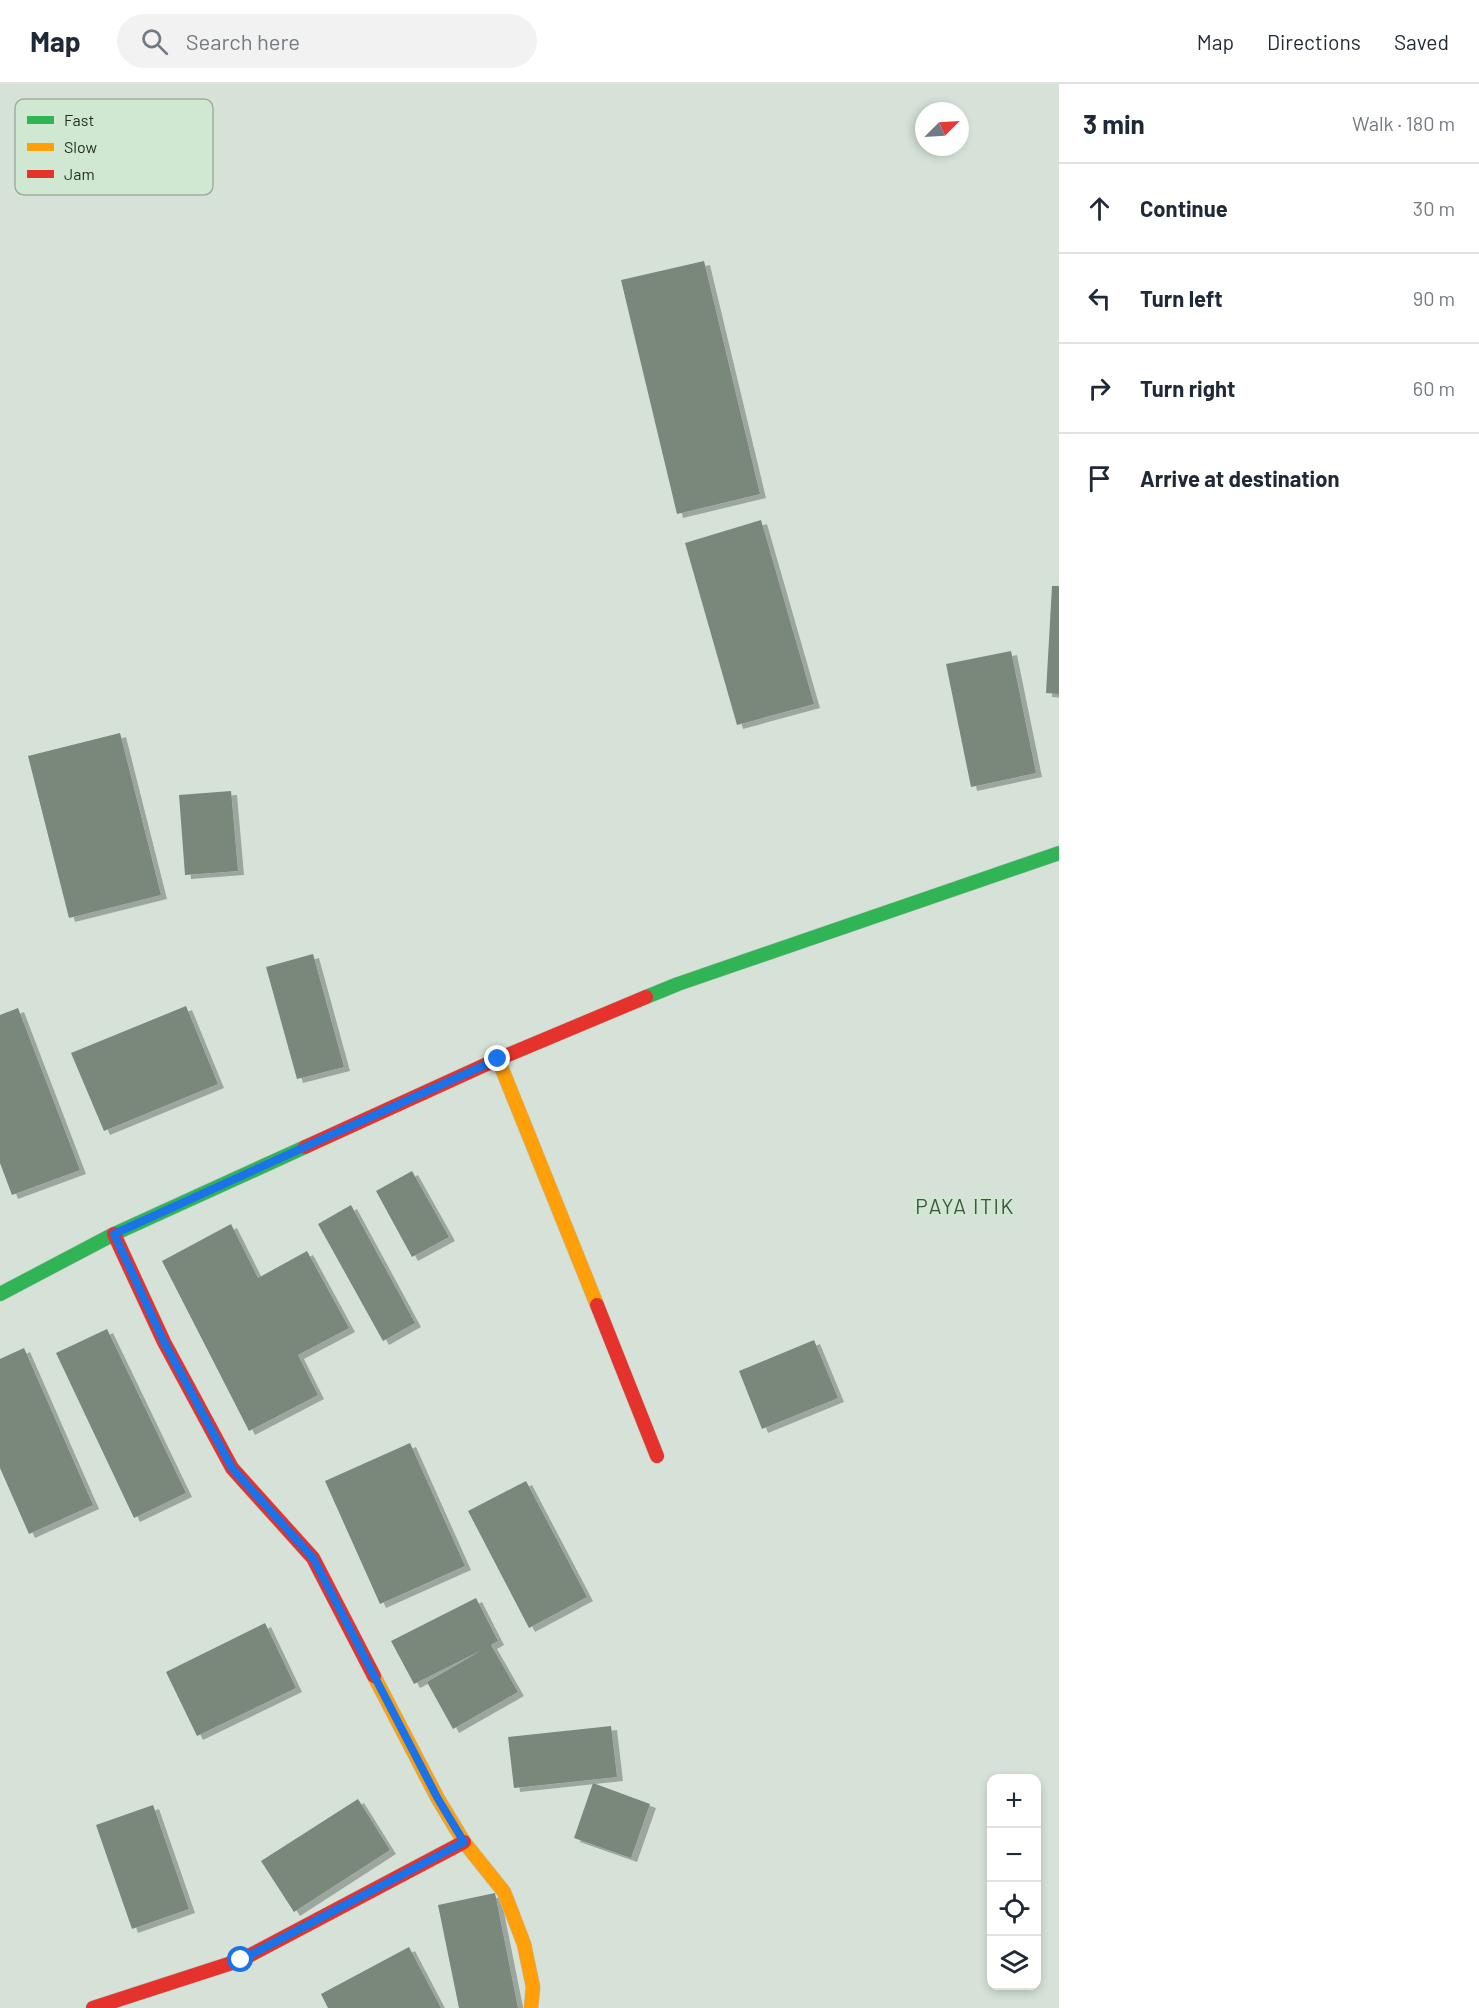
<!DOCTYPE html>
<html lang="en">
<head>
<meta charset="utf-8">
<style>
	:root { --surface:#fff; --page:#f2f2f3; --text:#1f2937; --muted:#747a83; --line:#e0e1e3 }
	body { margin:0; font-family:Barlow,sans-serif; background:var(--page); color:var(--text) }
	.controls { position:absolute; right:18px; bottom:18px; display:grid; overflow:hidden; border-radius:12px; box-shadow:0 3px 9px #0003 }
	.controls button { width:54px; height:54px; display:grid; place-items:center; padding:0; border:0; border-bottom:2px solid var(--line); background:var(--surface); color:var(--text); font:30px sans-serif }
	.compass { position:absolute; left:915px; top:18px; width:54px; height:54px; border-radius:50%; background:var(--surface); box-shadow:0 3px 9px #0003; rotate:66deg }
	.stop { position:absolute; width:18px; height:18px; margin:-14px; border:4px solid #1a73e8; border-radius:50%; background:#fff }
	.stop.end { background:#1a73e8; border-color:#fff; box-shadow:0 2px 6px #0008 }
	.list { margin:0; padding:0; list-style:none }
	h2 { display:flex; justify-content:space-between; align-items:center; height:78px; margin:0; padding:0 24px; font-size:26px }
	h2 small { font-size:20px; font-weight:400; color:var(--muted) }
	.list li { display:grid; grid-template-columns:39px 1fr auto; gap:18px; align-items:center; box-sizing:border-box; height:90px; padding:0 24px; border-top:2px solid var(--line) }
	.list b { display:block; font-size:22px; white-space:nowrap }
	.list em { font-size:20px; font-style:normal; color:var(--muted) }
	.icon { flex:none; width:33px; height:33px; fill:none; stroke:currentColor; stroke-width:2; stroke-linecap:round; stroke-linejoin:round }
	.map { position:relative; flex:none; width:1059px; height:1924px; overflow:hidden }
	header { display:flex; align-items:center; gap:36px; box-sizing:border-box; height:84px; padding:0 30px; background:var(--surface); border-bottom:2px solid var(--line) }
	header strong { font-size:28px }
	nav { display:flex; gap:33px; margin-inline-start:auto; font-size:21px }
	.search { width:420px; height:54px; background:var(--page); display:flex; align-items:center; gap:15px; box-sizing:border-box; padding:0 21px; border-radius:33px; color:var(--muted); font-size:22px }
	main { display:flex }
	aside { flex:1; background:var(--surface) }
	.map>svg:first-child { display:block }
	.building { fill:#7a887c; filter:url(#shadow) }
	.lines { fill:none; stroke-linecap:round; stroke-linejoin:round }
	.fast-casing { stroke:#b5bfb6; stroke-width:15 }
	.slow-casing { stroke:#b5bfb6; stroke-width:15 }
	.jam-casing { stroke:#b5bfb6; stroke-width:15 }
	.fast { stroke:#30b455; stroke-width:14 }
	.slow { stroke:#ff9f0a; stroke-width:14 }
	.jam { stroke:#e5322d; stroke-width:14 }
	.route { stroke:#1a73e8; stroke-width:8 }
	.labels { text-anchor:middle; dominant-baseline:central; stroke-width:6; stroke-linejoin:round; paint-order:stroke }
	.quarter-label { font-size:21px; letter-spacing:1.5px; fill:#405442; stroke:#d0e8d2 }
	.key { fill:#d0e8d2; stroke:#9db09e; stroke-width:1.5 }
	.key-label { font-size:16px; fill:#252e26 }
</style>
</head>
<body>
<header>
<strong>Map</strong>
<div class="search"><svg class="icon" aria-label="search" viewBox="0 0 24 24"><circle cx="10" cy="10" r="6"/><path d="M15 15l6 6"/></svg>Search here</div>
<nav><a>Map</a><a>Directions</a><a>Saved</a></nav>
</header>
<main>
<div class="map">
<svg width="1059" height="1924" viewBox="0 0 1059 1924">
	<defs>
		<filter id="shadow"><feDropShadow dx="6" dy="4" stdDeviation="0" flood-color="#0004"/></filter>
	</defs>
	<rect width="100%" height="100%" fill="#d6e2d7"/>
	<path class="building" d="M704 177 760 410 677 430 621 196Z
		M761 436 814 620 737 641 685 459Z
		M1052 502H1059V610L1046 609Z
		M1011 567 1036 689 971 703 946 580Z
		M120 649 161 811 69 834 28 672Z
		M231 707 238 787 185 791 179 711Z
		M313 870 344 983 297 995 266 883Z
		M186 922 218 1000 104 1047 71 969Z
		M18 924 80 1086 12 1111 0 1079V931Z
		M412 1087 449 1153 412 1173 376 1107Z
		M351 1121 415 1239 383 1257 318 1140Z
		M231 1140 258 1194 307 1167 349 1244 298 1271 318 1311 249 1347 162 1177Z
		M107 1245 186 1409 134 1434 56 1269Z
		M814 1256 838 1314 762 1345 739 1287Z
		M24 1264 93 1421 29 1450 0 1384V1275Z
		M410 1359 465 1482 380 1520 325 1397Z
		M526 1397 587 1513 529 1544 468 1427Z
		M476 1514 498 1557 491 1561 518 1608 453 1645 427 1598 482 1566 414 1600 391 1557Z
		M265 1539 296 1604 197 1652 166 1588Z
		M611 1642 617 1693 514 1704 508 1653Z
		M593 1699 650 1720 631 1774 574 1754Z
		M358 1715 390 1766 294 1828 261 1777Z
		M153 1721 189 1825 132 1845 96 1741Z
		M495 1809 518 1924H459L438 1821Z
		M409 1863 441 1924H328L321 1910Z"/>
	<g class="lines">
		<defs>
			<path id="fast" d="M646 913 678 900 1059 769
				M0 1210 114 1150 305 1063"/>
			<path id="slow" d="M498 975 597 1221
				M374 1592 438 1715 464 1758 504 1808 524 1860 533 1903 531 1924"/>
			<path id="jam" d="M305 1063 498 975 646 913
				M114 1150 164 1258 232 1384 313 1474 374 1592
				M597 1221 657 1372
				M93 1924 241 1876 464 1758"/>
		</defs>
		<use href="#fast" class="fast-casing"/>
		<use href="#slow" class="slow-casing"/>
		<use href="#jam" class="jam-casing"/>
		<use href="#fast" class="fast"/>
		<use href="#slow" class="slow"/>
		<use href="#jam" class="jam"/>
	</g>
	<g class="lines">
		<path class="route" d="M241 1876 464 1758 438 1715 313 1474 232 1384 164 1258 114 1150 498 975"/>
	</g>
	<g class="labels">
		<g class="quarter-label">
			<text x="965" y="1121">PAYA ITIK</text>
		</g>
	</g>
	<rect x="15" y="15" width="198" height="96" rx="9" class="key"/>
	<rect x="27" y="32" width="27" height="8" fill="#30b455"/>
	<rect x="27" y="59" width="27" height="8" fill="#ff9f0a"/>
	<rect x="27" y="86" width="27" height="8" fill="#e5322d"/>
	<g class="key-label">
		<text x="64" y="42">Fast</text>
		<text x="64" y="69">Slow</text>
		<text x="64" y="96">Jam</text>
	</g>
</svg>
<div class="controls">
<button>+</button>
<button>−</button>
<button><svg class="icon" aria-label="locate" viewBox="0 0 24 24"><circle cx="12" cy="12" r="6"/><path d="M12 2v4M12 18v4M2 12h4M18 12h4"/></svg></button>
<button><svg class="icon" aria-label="layers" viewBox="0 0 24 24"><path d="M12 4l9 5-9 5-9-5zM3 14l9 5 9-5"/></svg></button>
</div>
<svg class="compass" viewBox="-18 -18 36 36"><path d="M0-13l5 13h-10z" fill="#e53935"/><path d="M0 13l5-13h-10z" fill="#747a83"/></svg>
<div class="stop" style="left:241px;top:1876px"></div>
<div class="stop end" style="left:498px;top:975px"></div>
</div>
<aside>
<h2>3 min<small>Walk · 180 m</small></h2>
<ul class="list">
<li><svg class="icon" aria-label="ahead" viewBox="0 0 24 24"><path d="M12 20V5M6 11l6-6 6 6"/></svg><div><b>Continue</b></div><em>30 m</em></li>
<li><svg class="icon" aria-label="left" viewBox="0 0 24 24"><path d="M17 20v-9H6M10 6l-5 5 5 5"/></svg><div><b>Turn left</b></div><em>90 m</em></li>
<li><svg class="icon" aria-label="right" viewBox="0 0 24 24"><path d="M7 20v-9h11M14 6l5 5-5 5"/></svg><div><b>Turn right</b></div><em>60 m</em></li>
<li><svg class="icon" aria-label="arrive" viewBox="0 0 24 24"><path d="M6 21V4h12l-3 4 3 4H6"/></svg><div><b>Arrive at destination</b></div></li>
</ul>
</aside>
</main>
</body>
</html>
